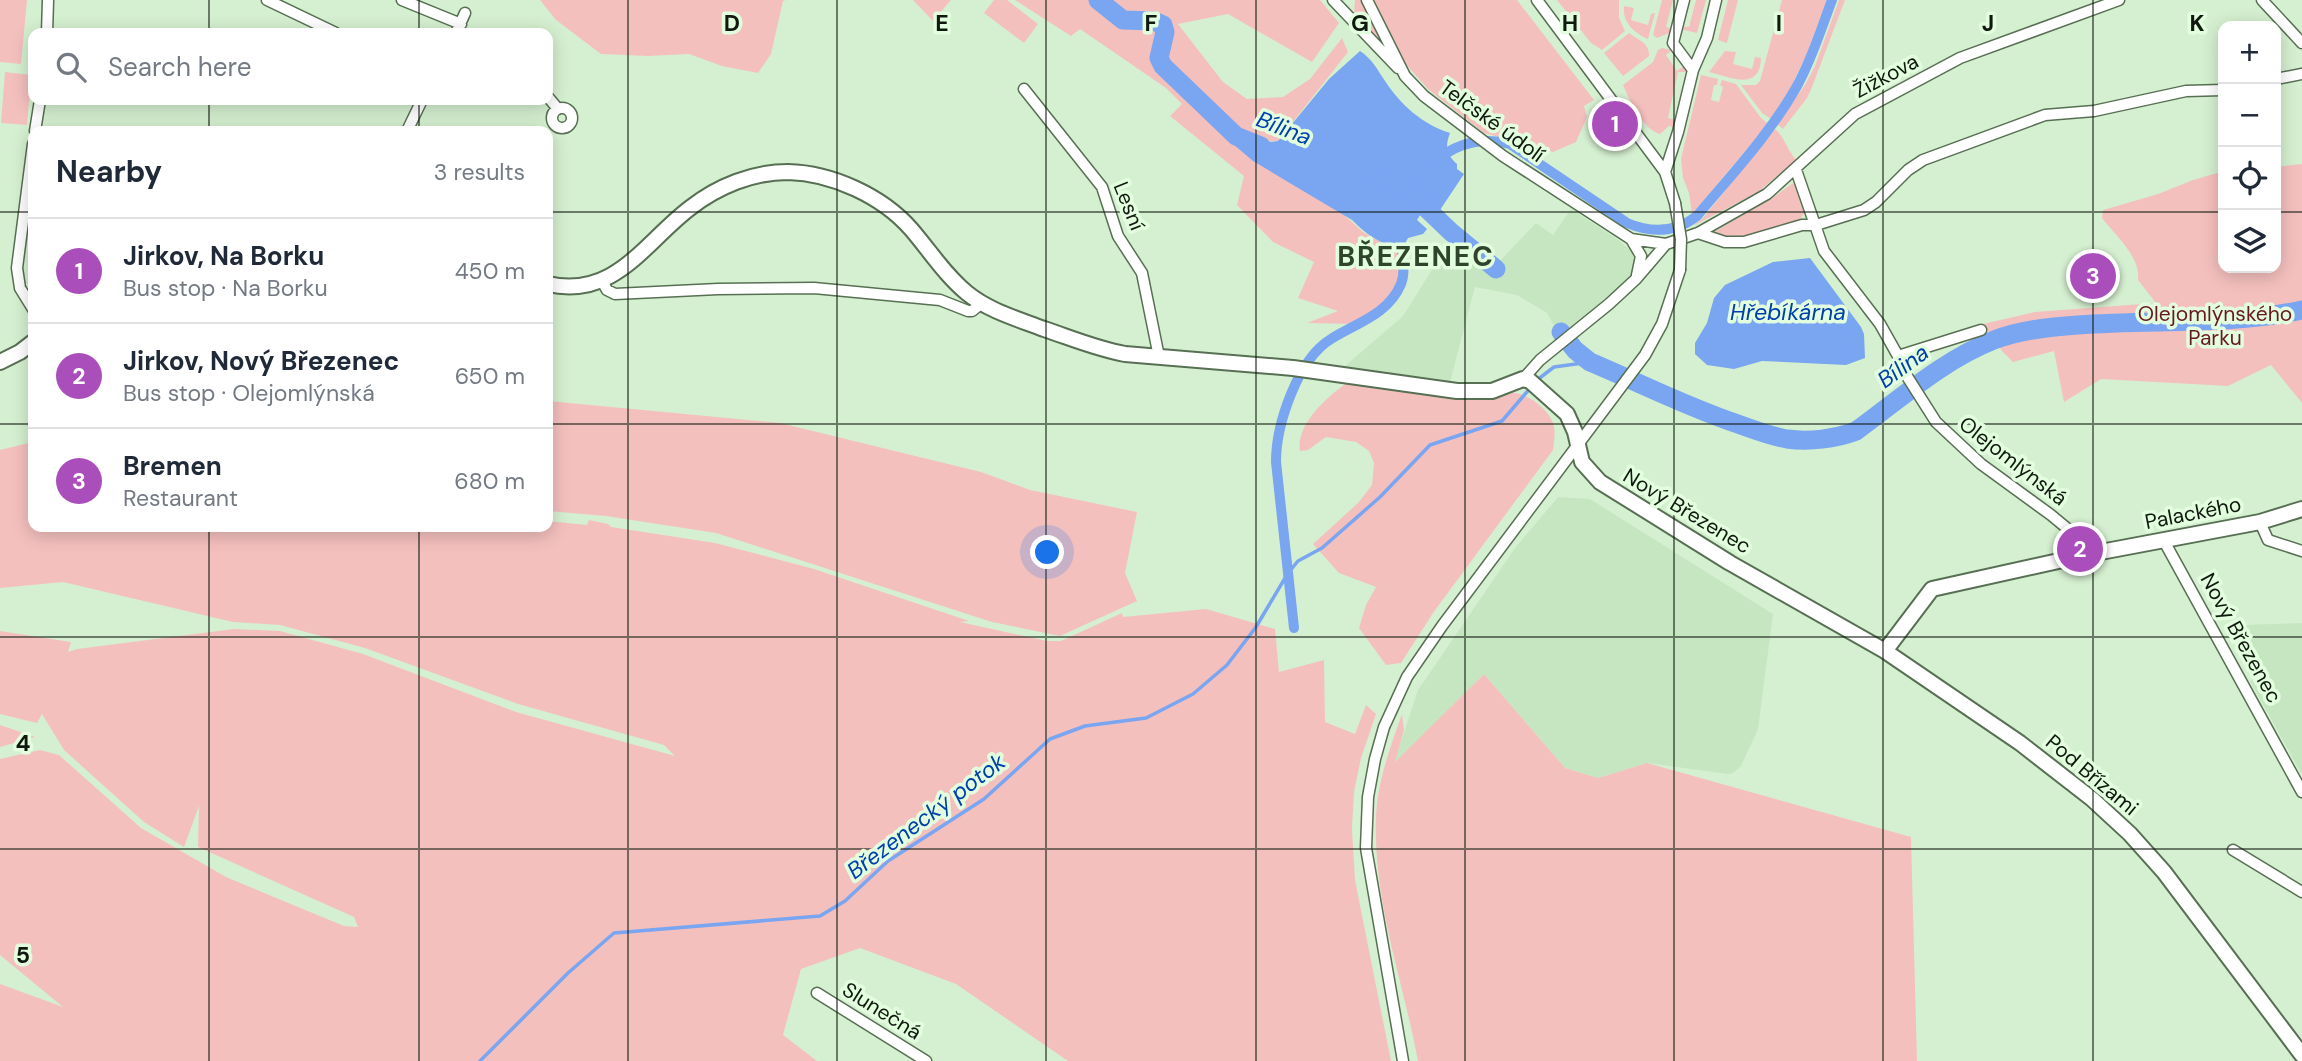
<!DOCTYPE html>
<html lang="en">
<head>
<meta charset="utf-8">
<style>
	:root { --surface:#fff; --page:#f2f2f3; --text:#1f2937; --muted:#747a83; --line:#e0e1e3; --accent:#a94eba }
	body { margin:0; font-family:"DM Sans",sans-serif; background:var(--page); color:var(--text) }
	.controls { position:absolute; right:21px; top:21px; display:grid; overflow:hidden; border-radius:14px; box-shadow:0 4px 18px #0003 }
	.controls button { width:63px; height:63px; display:grid; place-items:center; padding:0; border:0; border-bottom:2px solid var(--line); background:var(--surface); color:var(--text); font:35px sans-serif }
	.you { position:absolute; left:1048px; top:553px; width:24px; height:24px; margin:-18px; border:5px solid #fff; border-radius:50%; background:#1a73e8; box-shadow:0 0 0 10px #1a73e833 }
	.badge { display:grid; place-items:center; width:46px; height:46px; border-radius:50%; background:var(--accent); color:#fff; font-size:23px; font-weight:700 }
	.pin { position:absolute; translate:-50% -50%; border:4px solid #fff; box-shadow:0 2px 7px #0006 }
	.list { margin:0; padding:0; list-style:none }
	h2 { display:flex; justify-content:space-between; align-items:center; height:91px; margin:0; padding:0 28px; font-size:30px }
	h2 small { font-size:23px; font-weight:400; color:var(--muted) }
	.list li { display:grid; grid-template-columns:46px 1fr auto; gap:21px; align-items:center; box-sizing:border-box; height:105px; padding:0 28px; border-top:2px solid var(--line) }
	.list b { display:block; font-size:26px; white-space:nowrap }
	.list p { margin:0; font-size:23px; white-space:nowrap; color:var(--muted) }
	.list em { font-size:23px; font-style:normal; color:var(--muted) }
	.icon { flex:none; width:38px; height:38px; fill:none; stroke:currentColor; stroke-width:2; stroke-linecap:round; stroke-linejoin:round }
	.map { position:relative; flex:none; width:2302px; height:1061px; overflow:hidden }
	.search { position:absolute; background:var(--surface); box-shadow:0 4px 18px #0003; left:28px; top:28px; width:525px; height:77px; display:flex; align-items:center; gap:18px; box-sizing:border-box; padding:0 24px; border-radius:14px; color:var(--muted); font-size:26px }
	.panel { position:absolute; background:var(--surface); box-shadow:0 4px 18px #0003; left:28px; top:126px; width:525px; height:406px; border-radius:14px }
	.map>svg:first-child { display:block }
	.built { fill:#c6e6c1 }
	.green { fill:#f4c0be }
	.water { fill:#79a5f1 }
	.lines { fill:none; stroke-linecap:round; stroke-linejoin:round }
	.stream { stroke:#79a5f1; stroke-width:3.5 }
	.canal { stroke:#79a5f1; stroke-width:10 }
	.river { stroke:#79a5f1; stroke-width:19 }
	.street-casing { stroke:#576f53; stroke-width:13 }
	.secondary-casing { stroke:#576f53; stroke-width:18 }
	.street { stroke:#fff; stroke-width:10 }
	.secondary { stroke:#fff; stroke-width:14 }
	.street-bridge-casing { stroke:#576f53; stroke-width:13; stroke-linecap:butt }
	.street-bridge { stroke:#fff; stroke-width:10 }
	.grid { fill:none; stroke:#10190e; stroke-width:2; stroke-opacity:0.55 }
	.labels { text-anchor:middle; dominant-baseline:central; stroke-width:7; stroke-linejoin:round; paint-order:stroke }
	.street-label { font-size:21px; fill:#10190e; stroke:#e2fede }
	.park-label { font-size:21px; fill:#67191f; stroke:#e2fede }
	.water-label { font-size:23px; font-style:italic; fill:#0040ac; stroke:#e2fede }
	.district-label { font-size:28px; font-weight:bold; letter-spacing:2px; fill:#2f452b; stroke:#e2fede }
	.grid-label { font-size:23px; text-anchor:middle; font-weight:bold; fill:#10190e; stroke:#e2fede; stroke-width:7; stroke-linejoin:round; paint-order:stroke }
</style>
</head>
<body>
<div class="map">
<svg width="2302" height="1061" viewBox="0 0 2302 1061">
	<rect width="100%" height="100%" fill="#d5f0d0"/>
	<path class="built" d="M1571 209 1620 241 1631 251 1635 262 1633 274 1628 281 1601 306 1568 331 1566 329 1558 333 1547 313 1517 295 1475 287 1450 382 1440 379 1351 371 1345 366 1403 316 1450 241 1493 272 1497 264 1536 223 1553 235Z
		M1558 497 1590 499 1773 614 1758 729 1741 766 1733 773 1728 774 1647 763 1598 778 1565 768 1484 674 1394 763 1418 690 1515 548Z
		M2302 623V775L2250 681 2259 676 2243 625Z"/>
	<path class="green" d="M0 0H27L21 64 0 62Z
		M540 0H786L783 1 771 54 758 73 722 66 689 54 648 56 601 54 556 20Z
		M913 0H951L933 21Z
		M994 0H1007L1038 24 1024 43 984 13Z
		M1015 0H1320L1339 23 1312 62 1228 14 1178 24 1223 82 1247 99 1283 97 1310 79 1342 38 1348 52 1278 141H1262L1363 232 1379 241 1399 248 1401 266 1399 283 1378 310 1356 324 1307 323 1338 311 1298 298 1314 262 1273 242 1237 205 1244 176 1170 116 1182 104 1166 88 1080 29 1071 36Z
		M1355 0H1361L1364 3 1389 52 1354 14Z
		M1373 0H1517L1594 100 1584 106 1587 117 1576 142 1553 152 1484 133 1429 90 1402 60Z
		M1557 0H1619V18L1625 31 1602 50 1591 43Z
		M1662 0H1673L1666 27 1671 28 1669 33 1657 38 1653 35Z
		M1696 0H1706L1697 33 1680 29 1681 26 1689 27Z
		M1728 0H1738L1727 43 1718 40Z
		M1782 0H1827L1805 58 1792 85 1771 119 1762 113 1741 85H1756L1760 81Z
		M1839 0H1845L1812 87 1807 98 1783 129 1777 124 1805 85 1815 66Z
		M1624 6 1634 8 1631 20 1648 25 1651 14 1655 13 1648 39C1634 33 1622 22 1624 6Z
		M1629 33C1638 40 1650 43 1649 56L1623 76 1604 53Z
		M1662 48 1672 50 1666 55 1677 71 1684 66 1687 72H1678L1668 118 1676 120 1674 127 1669 126 1660 134C1643 130 1629 99 1623 85L1653 62 1658 50Z
		M1725 51 1736 52 1733 64 1752 69 1755 57 1761 58C1760 92 1730 77 1709 72Z
		M5 72 31 75 27 125 1 123Z
		M1701 75 1718 79 1717 85H1714L1711 100 1719 102 1723 87 1720 85 1722 80 1736 84 1761 118 1768 124 1692 214 1689 193 1683 178 1681 159Z
		M1775 129C1783 135 1788 151 1796 160L1758 192 1693 226 1703 218Z
		M2302 164V403L2271 365 2228 386 2101 379 2064 402 2054 351 2013 362 2002 351 1983 324 2035 312 2156 303 2138 280C2141 257 2115 235 2102 218L2103 210 2158 194 2193 180 2221 172H2223V268H2276V167Z
		M1793 183 1796 187 1804 213 1800 220C1776 229 1738 250 1714 232L1775 196Z
		M1353 379 1492 395C1499 395 1508 392 1514 393 1529 394 1548 409 1553 423 1556 431 1554 441 1553 450L1433 613 1401 663 1386 665 1359 628 1366 605 1376 587 1339 573 1313 544 1358 503 1372 485 1374 463 1369 451 1356 442 1326 437 1308 450 1300 451C1295 423 1332 392 1353 379Z
		M548 401 780 423 981 472 1030 490 1137 512 1125 573 1137 601 1060 636 992 622 716 533 606 516 548 511Z
		M33 442V527H548V521L587 525 589 520 608 524 611 527 715 543 814 569 969 621 960 622 1047 641H1061L1122 613 1123 617 1206 609 1275 629 1279 672 1324 660 1325 722 1355 734 1366 705 1376 714 1361 758 1354 792 1352 829 1355 880 1391 1061H1068L956 984 860 948 801 969 783 1035 817 1061H0V984L63 1007 0 955V759L40 750 59 755 141 828 226 877 344 926 358 927 354 917 198 847 199 806 184 847 144 822 64 750 42 714 37 723 0 714V631L71 642 68 652 77 649 234 629 280 631 363 654 516 712 675 756 664 745 518 704 365 648 280 625 233 622 63 582 0 588V450Z
		M1484 674 1565 768 1598 778 1647 763 1911 837 1917 1061H1418C1403 980 1373 901 1376 818 1377 782 1390 748 1402 714L1404 730 1395 762Z
		M0 725 35 737 0 747Z"/>
	<path class="water" d="M1360 51C1372 59 1377 69 1385 81 1401 105 1422 124 1450 133 1445 146 1446 154 1457 164V169L1464 174 1440 210 1412 188 1406 193 1432 222 1420 215 1417 220 1427 229 1423 234 1408 238 1403 247C1383 247 1366 234 1352 220L1253 161 1233 144 1236 136 1243 130C1257 133 1262 145 1278 141L1329 79Z
		M1810 258 1861 327 1864 334 1865 358 1846 365 1762 361 1734 369 1707 365 1695 354V343L1707 323 1714 298 1725 285 1773 262Z"/>
	<g class="lines">
		<path class="stream" d="M1537 380 1554 367 1590 362
			M480 1061 568 973 614 933 820 916 845 901 888 861 984 799 1050 739 1085 726 1146 718 1193 694 1227 665 1256 627 1288 573 1298 561 1322 548 1380 497 1430 445 1502 421 1532 386"/>
		<path class="canal" d="M1438 159C1459 142 1485 137 1510 144L1627 223C1651 233 1675 233 1697 216 1732 174 1770 134 1797 86 1812 59 1821 29 1832 0
			M1294 628 1276 462C1276 424 1298 359 1331 339 1356 323 1388 315 1401 284 1407 269 1400 252 1401 236"/>
		<path class="river" d="M1098 0 1123 20 1154 21 1163 25 1165 32 1159 58 1163 66 1236 136 1261 146
			M1384 182 1404 187 1451 232 1496 269
			M1561 332 1575 350 1590 362C1638 382 1685 406 1735 423 1752 429 1769 436 1787 439 1809 442 1835 439 1856 431 1900 399 1943 360 1994 340 2021 330 2049 327 2078 325 2152 319 2229 326 2302 310"/>
		<defs>
			<path id="street" d="M267 0 336 33
				M402 0 461 24
				M1333 0 1398 68
				M1367 0 1405 76 1424 96 1503 156 1631 239
				M1537 0 1665 172 1675 203
				M1684 0 1673 43 1693 70
				M2262 0 2302 43
				M47 33 48 0
				M456 33 465 13
				M2276 79 2302 74
				M1024 89 1102 187 1118 236 1142 273 1159 357
				M548 97 558 109
				M552 118a10 10 0 1 1 20 0a10 10 0 1 1-20 0Z
				M35 131 40 100
				M407 131 422 100
				M33 144 17 268 20 288 33 309
				M1796 170 1824 251 1880 324 1898 356 1903 370 1936 422 1981 464 2051 515 2086 544 2090 554
				M1665 172 1678 132 1693 70 1707 38 1716 0
				M1698 233 1725 242H1744L1802 225H1816L1864 210 1876 202 1908 170 1923 160 2045 115 2094 111 2186 91 2223 90
				M1637 275 1641 256 1631 239 1666 244
				M602 281 607 290 615 294 718 289 814 288 940 300 968 311H972L982 303
				M1898 356 1981 330
				M1523 379 1540 360 1609 304 1636 279 1666 244 1698 233 1767 194 1855 114 1960 58 2119 0
				M2260 522 2268 540 2302 551
				M2164 541 2302 792
				M2233 850 2302 892
				M817 993 926 1061
				M1403 1061 1366 848 1368 797 1375 759 1384 727 1407 677 1442 626 1645 355 1662 324 1680 270"/>
			<path id="secondary" d="M548 284C615 299 644 243 690 208 718 186 753 172 788 172 832 173 882 196 911 229 930 251 945 275 967 293 989 311 1018 319 1044 329 1071 338 1097 349 1125 354L1293 368 1457 391H1492L1523 379 1530 381 1567 414 1575 432 1582 462 1600 482 1730 563 1885 651 2020 743 2092 799 2130 834 2164 872 2302 1055
				M0 362 20 352 33 342
				M1885 651 1932 589 2090 554 2260 522 2302 509"/>
		</defs>
		<use href="#street" class="street-casing"/>
		<use href="#secondary" class="secondary-casing"/>
		<use href="#street" class="street"/>
		<use href="#secondary" class="secondary"/>
		<defs>
			<path id="street-bridge" d="M1675 203 1681 239 1680 270"/>
		</defs>
		<use href="#street-bridge" class="street-bridge-casing"/>
		<use href="#street-bridge" class="street-bridge"/>
	</g>
	<path class="grid" d="M209 0V33M419 0V33M628 0V1061M837 0V1061M1046 0V1061M1256 0V1061M1465 0V1061M1674 0V1061M1883 0V1061M2093 0V1061M209 100V131M419 100V131M0 212H33M548 212H2223M2276 212H2302M0 424H33M548 424H2302M209 527V1061M419 527V1061M0 637H2302M0 849H2302"/>
	<g class="labels">
		<g class="street-label">
			<text transform="translate(1886 76) rotate(-28)">Žižkova</text>
			<text transform="translate(1492 121) rotate(36)">Telčské údolí</text>
			<text transform="translate(1129 206) rotate(68)">Lesní</text>
			<text transform="translate(2013 461) rotate(38)">Olejomlýnská</text>
			<text transform="translate(1687 511) rotate(31)">Nový Březenec</text>
			<text transform="translate(2193 513) rotate(-11)">Palackého</text>
			<text transform="translate(2241 638) rotate(61)">Nový Březenec</text>
			<text transform="translate(2092 775) rotate(40)">Pod Břízami</text>
			<text transform="translate(882 1011) rotate(32)">Slunečná</text>
		</g>
		<g class="park-label">
			<text x="2215" y="314">Olejomlýnského<tspan x="2215" dy="24">Parku</tspan></text>
		</g>
		<g class="water-label">
			<text transform="translate(1284 128) rotate(21)">Bílina</text>
			<text x="1788" y="312">Hřebíkárna</text>
			<text transform="translate(1903 366) rotate(-36)">Bílina</text>
			<text transform="translate(926 816) rotate(-37)">Březenecký potok</text>
		</g>
		<g class="district-label">
			<text x="1416" y="256">BŘEZENEC</text>
		</g>
	</g>
	<g class="grid-label">
		<text x="732" y="31">D</text>
		<text x="942" y="31">E</text>
		<text x="1151" y="31">F</text>
		<text x="1360" y="31">G</text>
		<text x="1570" y="31">H</text>
		<text x="1779" y="31">I</text>
		<text x="1988" y="31">J</text>
		<text x="2197" y="31">K</text>
		<text x="23" y="751">4</text>
		<text x="23" y="963">5</text>
	</g>
</svg>
<div class="controls">
<button>+</button>
<button>−</button>
<button><svg class="icon" aria-label="locate" viewBox="0 0 24 24"><circle cx="12" cy="12" r="6"/><path d="M12 2v4M12 18v4M2 12h4M18 12h4"/></svg></button>
<button><svg class="icon" aria-label="layers" viewBox="0 0 24 24"><path d="M12 4l9 5-9 5-9-5zM3 14l9 5 9-5"/></svg></button>
</div>
<div class="you"></div>
<div class="pin badge" style="left:1615px;top:124px">1</div>
<div class="pin badge" style="left:2080px;top:549px">2</div>
<div class="pin badge" style="left:2093px;top:276px">3</div>
<div class="search"><svg class="icon" aria-label="search" viewBox="0 0 24 24"><circle cx="10" cy="10" r="6"/><path d="M15 15l6 6"/></svg>Search here</div>
<section class="panel">
<h2>Nearby<small>3 results</small></h2>
<ul class="list">
<li><span class="badge">1</span><div><b>Jirkov, Na Borku</b><p>Bus stop · Na Borku</p></div><em>450 m</em></li>
<li><span class="badge">2</span><div><b>Jirkov, Nový Březenec</b><p>Bus stop · Olejomlýnská</p></div><em>650 m</em></li>
<li><span class="badge">3</span><div><b>Bremen</b><p>Restaurant</p></div><em>680 m</em></li>
</ul>
</section>
</div>
</body>
</html>
